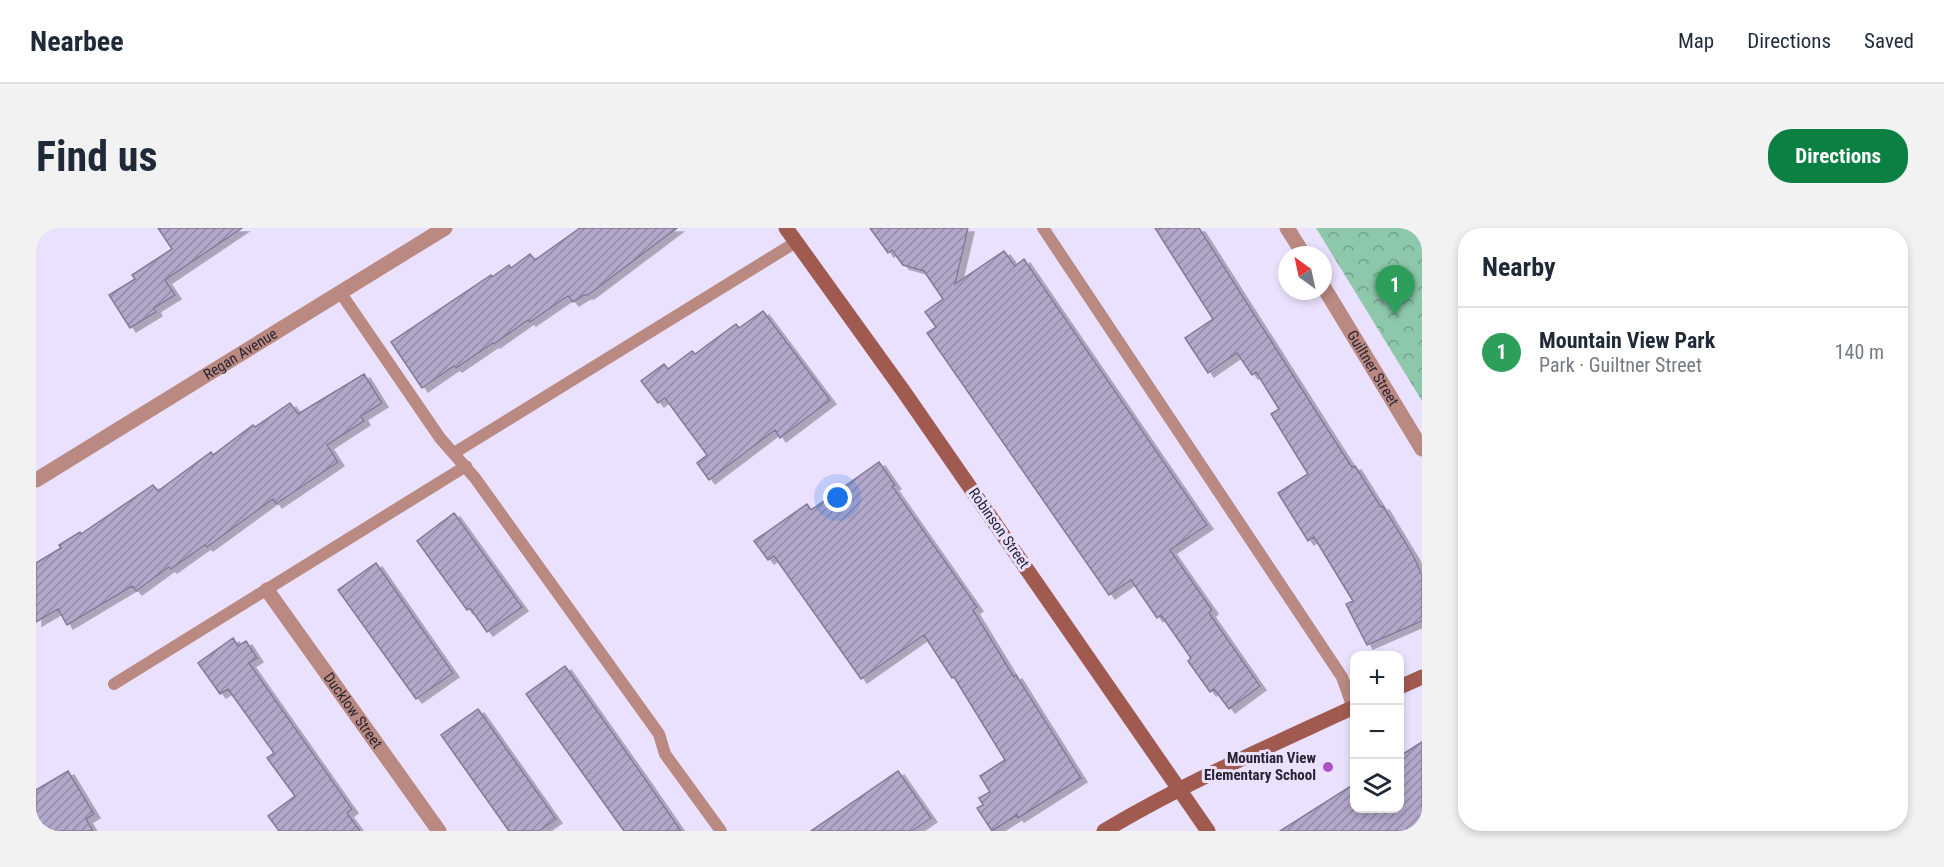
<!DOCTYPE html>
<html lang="en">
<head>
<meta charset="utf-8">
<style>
	:root { --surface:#fff; --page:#f2f2f3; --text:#1f2937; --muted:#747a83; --line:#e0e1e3; --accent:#0b8043 }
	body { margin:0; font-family:"Roboto Condensed",sans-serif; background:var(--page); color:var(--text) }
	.controls { position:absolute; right:18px; bottom:18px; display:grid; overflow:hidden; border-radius:12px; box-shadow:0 3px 9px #0003 }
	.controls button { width:54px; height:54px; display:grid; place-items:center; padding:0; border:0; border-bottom:2px solid var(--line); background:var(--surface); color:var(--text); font:30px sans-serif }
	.compass { position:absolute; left:1242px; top:18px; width:54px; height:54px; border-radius:50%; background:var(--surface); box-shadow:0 3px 9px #0003; rotate:327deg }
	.you { position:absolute; left:802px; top:270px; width:21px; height:21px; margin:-15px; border:4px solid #fff; border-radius:50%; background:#1a73e8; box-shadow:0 0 0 9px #1a73e833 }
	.badge { display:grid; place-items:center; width:39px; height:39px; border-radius:50%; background:var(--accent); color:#fff; font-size:20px; font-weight:700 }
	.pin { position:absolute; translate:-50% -50px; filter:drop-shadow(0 2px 3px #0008) }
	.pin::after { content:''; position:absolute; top:32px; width:21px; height:18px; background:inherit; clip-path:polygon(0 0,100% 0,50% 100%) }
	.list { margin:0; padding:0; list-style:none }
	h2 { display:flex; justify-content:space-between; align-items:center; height:78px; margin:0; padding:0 24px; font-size:26px }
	h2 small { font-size:20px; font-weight:400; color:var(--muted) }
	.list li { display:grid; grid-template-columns:39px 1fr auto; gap:18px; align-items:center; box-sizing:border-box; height:90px; padding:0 24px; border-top:2px solid var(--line) }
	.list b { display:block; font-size:22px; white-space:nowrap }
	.list p { margin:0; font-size:20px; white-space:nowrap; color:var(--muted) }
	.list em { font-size:20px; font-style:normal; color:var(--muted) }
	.icon { flex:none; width:33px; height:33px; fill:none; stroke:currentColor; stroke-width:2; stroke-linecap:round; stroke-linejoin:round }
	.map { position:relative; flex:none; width:1386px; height:603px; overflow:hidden; border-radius:24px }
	header { display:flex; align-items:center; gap:36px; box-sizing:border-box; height:84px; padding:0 30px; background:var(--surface); border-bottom:2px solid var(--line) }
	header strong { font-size:28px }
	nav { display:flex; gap:33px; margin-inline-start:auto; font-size:21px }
	.intro { display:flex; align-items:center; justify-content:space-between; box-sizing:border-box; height:144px; padding:0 36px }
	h1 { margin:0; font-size:42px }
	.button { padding:15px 27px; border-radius:24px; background:var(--accent); color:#fff; font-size:21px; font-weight:700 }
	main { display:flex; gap:36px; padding:0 36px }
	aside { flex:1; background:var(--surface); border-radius:24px; box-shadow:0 3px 9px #0003 }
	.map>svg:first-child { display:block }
	.park { fill:url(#park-crowns) }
	.building { fill:url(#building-hatch); stroke:#837999; stroke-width:1.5; filter:url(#shadow) }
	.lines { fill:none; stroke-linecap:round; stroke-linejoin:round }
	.lane { stroke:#ba8981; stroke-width:12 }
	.street { stroke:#ba8981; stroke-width:15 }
	.secondary { stroke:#a05a50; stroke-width:15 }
	.poi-dot { fill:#a955c4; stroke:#eae1fe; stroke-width:2 }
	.labels { text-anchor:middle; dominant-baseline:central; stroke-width:6; stroke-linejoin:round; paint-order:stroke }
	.street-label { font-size:15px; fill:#292432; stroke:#eae1fe }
	.poi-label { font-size:15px; font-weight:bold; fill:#292432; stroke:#eae1fe; text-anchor:end }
</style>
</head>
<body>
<header>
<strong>Nearbee</strong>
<nav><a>Map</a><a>Directions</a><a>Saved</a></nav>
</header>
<div class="intro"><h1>Find us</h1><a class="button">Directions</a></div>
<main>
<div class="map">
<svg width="1386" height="603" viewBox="0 0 1386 603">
	<defs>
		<pattern id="park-crowns" width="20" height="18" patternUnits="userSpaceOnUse" patternTransform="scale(1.5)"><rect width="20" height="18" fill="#8dc8ab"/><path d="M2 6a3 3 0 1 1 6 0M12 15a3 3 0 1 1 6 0" fill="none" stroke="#73a28c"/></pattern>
		<pattern id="building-hatch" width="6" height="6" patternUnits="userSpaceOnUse" patternTransform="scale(1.5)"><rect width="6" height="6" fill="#b3a8ca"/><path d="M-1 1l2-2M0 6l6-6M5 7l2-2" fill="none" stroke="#9289a5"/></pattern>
		<filter id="shadow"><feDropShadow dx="6" dy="4" stdDeviation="0" flood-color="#0004"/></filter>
	</defs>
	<rect width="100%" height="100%" fill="#eae1fe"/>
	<path class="park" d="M1280 0H1386V173Z"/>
	<path class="building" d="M122 0H206L129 52 139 67 118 80 120 84 94 100 73 67 99 51 96 47 136 21Z
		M544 0H641L552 67H548L537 74 532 68 494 94 492 92 458 116 457 115 420 140 418 138 386 160 355 114 455 47 456 49 473 37 475 40 494 26 499 32Z
		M834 0H932L919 56 968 23 979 38 988 31 1171 297 1134 322 1176 382 1173 385 1224 458 1193 481 1178 461 1174 464 1152 433 1155 430 1125 387 1121 390 1095 352 1073 367 891 105 900 99 889 84 907 71 888 43 867 37 856 22 852 25Z
		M1119 0H1163L1306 224 1316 239 1319 238 1345 279 1347 278 1377 327 1386 347V393L1331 417 1310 376 1317 373 1278 309 1272 313 1242 265 1272 246 1235 186 1243 181 1220 144 1216 147 1201 125 1172 145 1149 110 1177 91Z
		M727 83 794 172 744 210 739 202 673 252 661 235 671 227 629 170 622 175 605 153 628 136 632 141 656 123 659 126 700 96 703 100Z
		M328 146 346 175 325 188 328 193 291 217 302 234 240 276 237 271 171 319 169 317 135 341 133 339 100 363 96 358 31 397 22 381 0 394V335L25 320 23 317 44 304 45 306 117 257 122 263 175 224 177 227 217 197 219 199 254 175 262 186Z
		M843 234 859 257 856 258 941 379 937 382 978 449 980 447 1045 550 982 590 981 587 956 603 941 580 947 577 943 570 954 564 944 548 969 532 918 449 916 450 888 407 825 451 738 328 732 332 718 313 771 276 775 282Z
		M418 285 486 379 451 404 434 380 431 382 381 313Z
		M340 335 417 445 380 471 302 362Z
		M197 410 202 418 210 413 221 430 213 435 316 581 311 585 324 603H243L232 588 259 568 231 530 238 525 192 461 184 466 162 435Z
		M529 438 607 548 645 603H588L490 466Z
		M442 481 520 591 503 603H473L405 507Z
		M1386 514V603H1244L1318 556V580H1364V528Z
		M32 543 58 586 50 591 57 603H0V562Z
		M862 543 895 590 876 603H775Z"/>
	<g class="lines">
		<path class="lane" d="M1007 0 1306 449 1317 480
			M304 64 404 210 439 250 623 506 629 526 685 603
			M418 225 760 14
			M78 456 430 238"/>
		<g class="street">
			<path d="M1251 0 1268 27"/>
			<path id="s1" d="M1287 58 1386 221"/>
			<path id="s2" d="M0 252 409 0"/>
			<path id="s3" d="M231 362 403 603"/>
		</g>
		<path class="secondary" d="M750 0 868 164 1172 603
			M1364 459 1386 449
			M1068 603C1148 555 1234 518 1318 479"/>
	</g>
	<circle class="poi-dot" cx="1292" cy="539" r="6"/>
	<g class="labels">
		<g class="street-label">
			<text stroke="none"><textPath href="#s2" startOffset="240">Regan Avenue</textPath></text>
			<text stroke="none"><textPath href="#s1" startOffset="96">Guiltner Street</textPath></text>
			<text transform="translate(963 300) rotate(55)">Robinson Street</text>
			<text stroke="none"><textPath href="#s3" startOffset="148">Ducklow Street</textPath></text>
		</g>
		<g class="poi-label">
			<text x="1280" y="530">Mountian View<tspan x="1280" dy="17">Elementary School</tspan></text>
		</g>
	</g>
</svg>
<div class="controls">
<button>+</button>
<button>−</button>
<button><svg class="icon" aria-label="layers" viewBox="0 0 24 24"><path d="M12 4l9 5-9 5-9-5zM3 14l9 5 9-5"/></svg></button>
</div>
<svg class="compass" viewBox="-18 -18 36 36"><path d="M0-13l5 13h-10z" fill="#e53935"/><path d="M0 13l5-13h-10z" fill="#747a83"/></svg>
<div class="you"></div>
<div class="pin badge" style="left:1359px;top:87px;background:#2e9e5b">1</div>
</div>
<aside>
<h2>Nearby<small></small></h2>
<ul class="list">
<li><span class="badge" style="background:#2e9e5b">1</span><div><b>Mountain View Park</b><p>Park · Guiltner Street</p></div><em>140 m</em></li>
</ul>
</aside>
</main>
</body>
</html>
